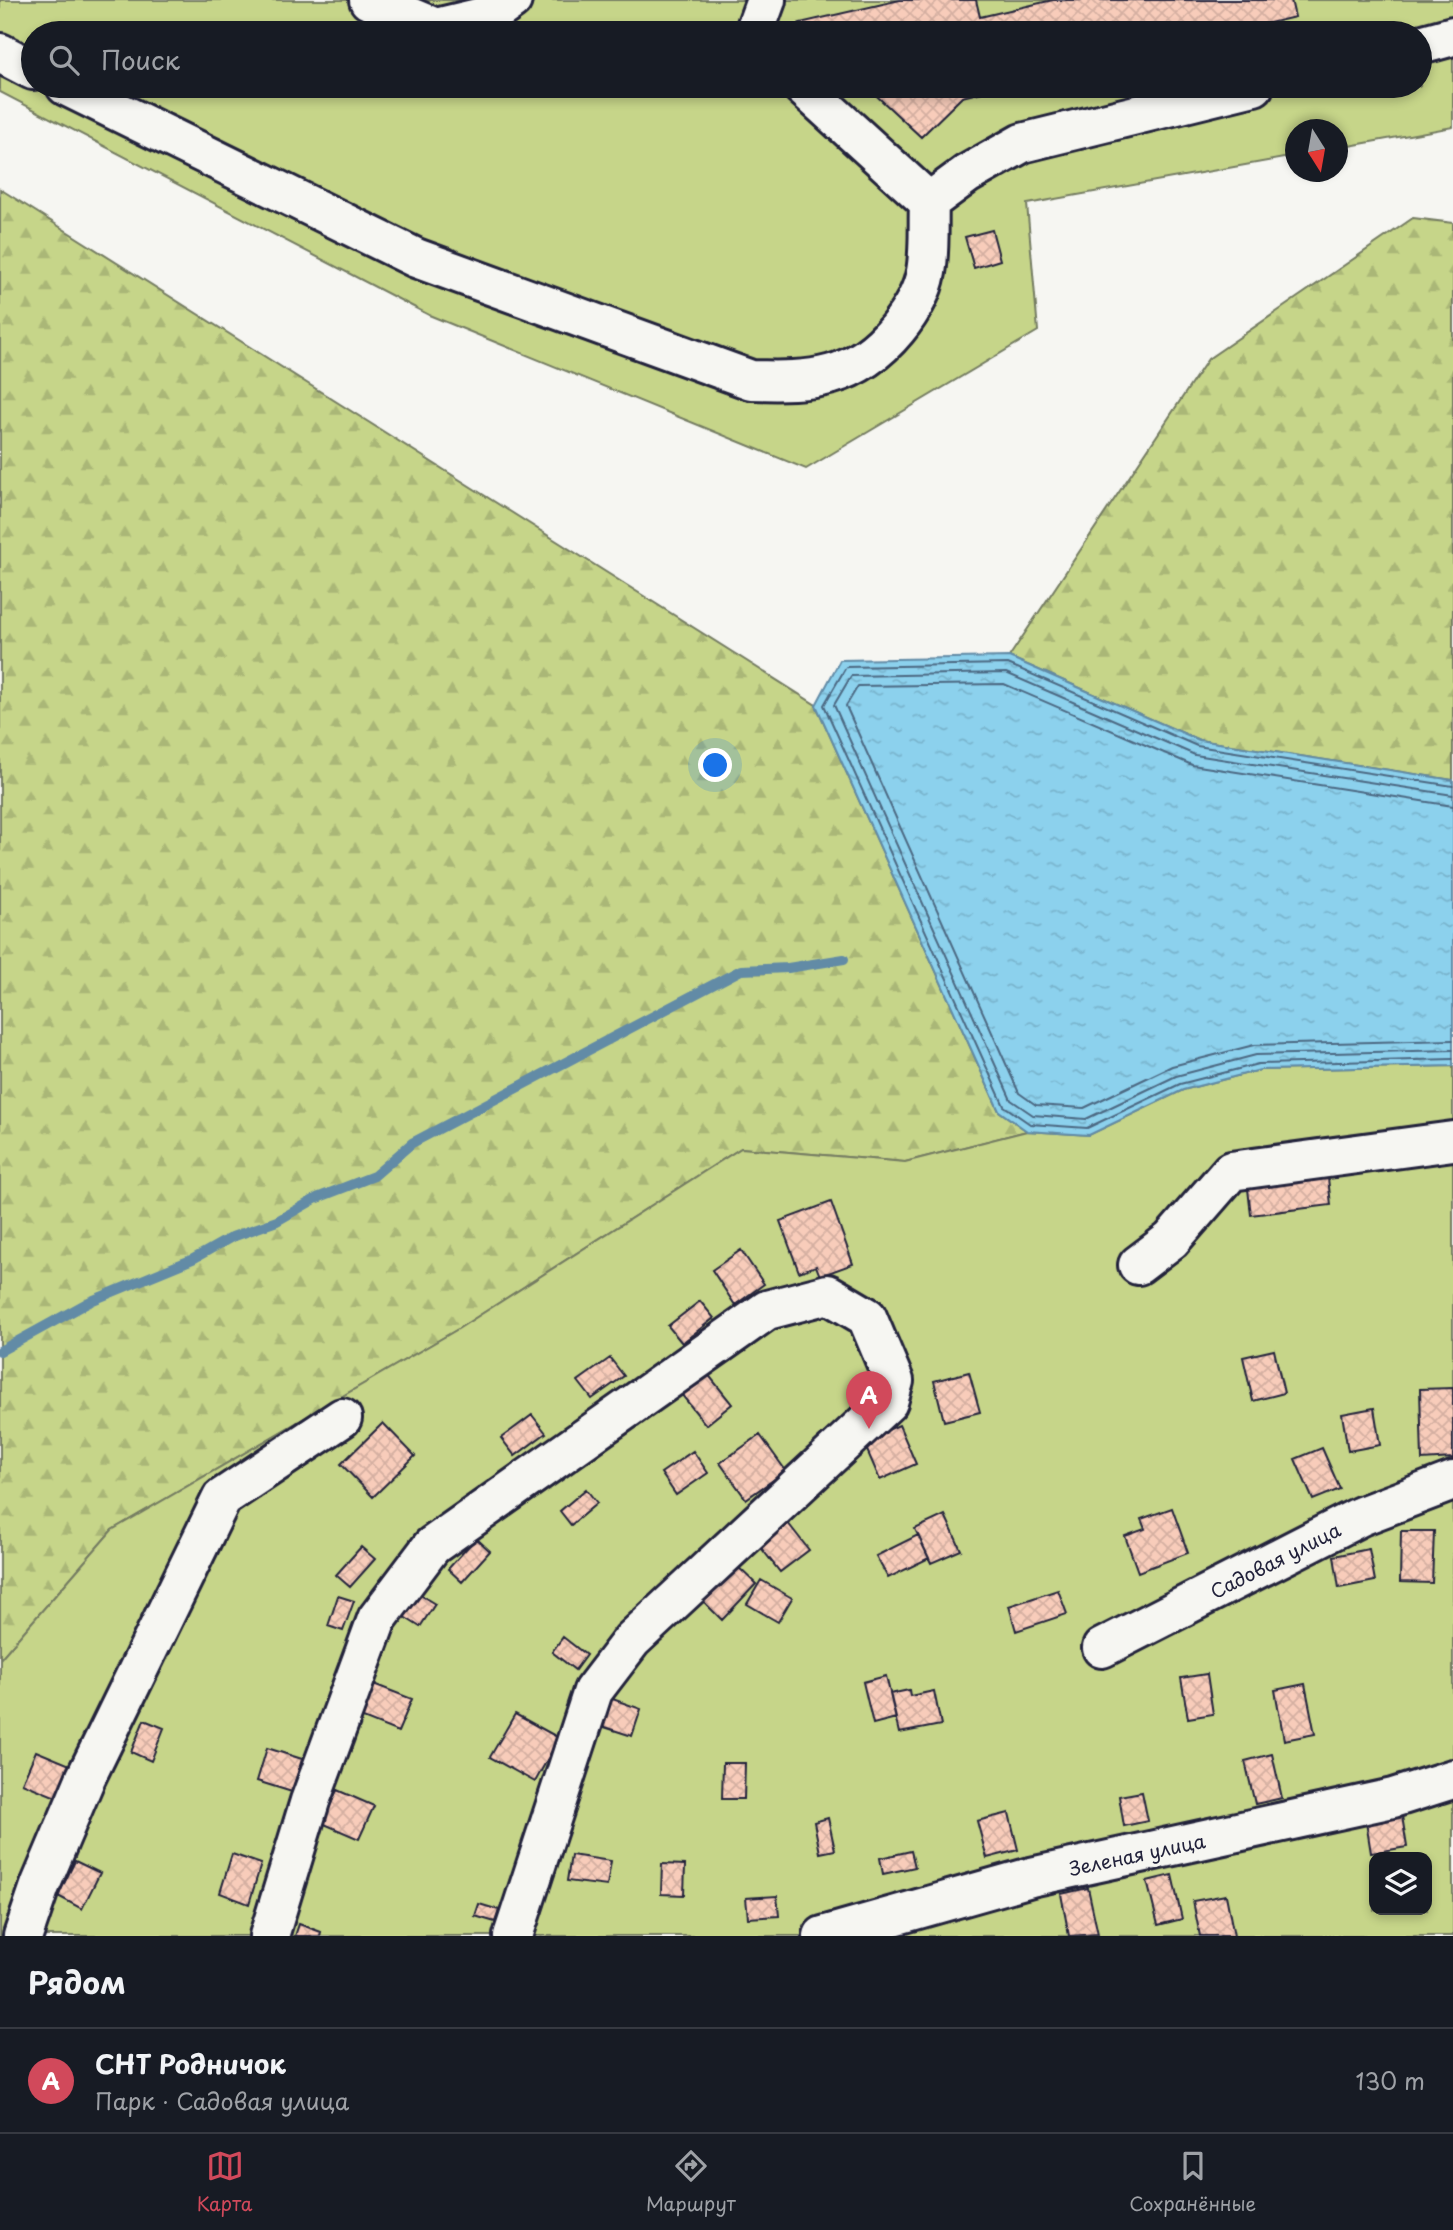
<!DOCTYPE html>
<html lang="ru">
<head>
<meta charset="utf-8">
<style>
	:root { --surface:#171b24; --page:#20242c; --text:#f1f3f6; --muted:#9ea1a6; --line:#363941; --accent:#d1495b }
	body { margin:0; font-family:"Playpen Sans",sans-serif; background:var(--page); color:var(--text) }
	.controls { position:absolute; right:21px; bottom:21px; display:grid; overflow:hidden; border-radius:14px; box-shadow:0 4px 10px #0003 }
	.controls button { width:63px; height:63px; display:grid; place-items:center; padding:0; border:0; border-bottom:2px solid var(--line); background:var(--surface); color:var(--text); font:35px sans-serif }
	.compass { position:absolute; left:1285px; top:119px; width:63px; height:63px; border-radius:50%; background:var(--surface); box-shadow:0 4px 10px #0003; rotate:169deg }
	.you { position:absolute; left:716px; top:766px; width:24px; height:24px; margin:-18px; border:5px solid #fff; border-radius:50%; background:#1a73e8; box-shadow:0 0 0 10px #1a73e833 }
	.badge { display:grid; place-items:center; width:46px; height:46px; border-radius:50%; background:var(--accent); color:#fff; font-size:23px; font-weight:700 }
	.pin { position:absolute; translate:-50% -58px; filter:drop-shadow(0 2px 4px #0008) }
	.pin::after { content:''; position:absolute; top:37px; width:24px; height:21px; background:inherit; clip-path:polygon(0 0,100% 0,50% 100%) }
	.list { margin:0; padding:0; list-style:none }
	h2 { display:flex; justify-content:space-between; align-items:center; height:91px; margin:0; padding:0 28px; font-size:30px }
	h2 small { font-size:23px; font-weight:400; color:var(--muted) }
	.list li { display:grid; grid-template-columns:46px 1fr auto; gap:21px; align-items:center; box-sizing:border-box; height:105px; padding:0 28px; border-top:2px solid var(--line) }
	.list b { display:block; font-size:26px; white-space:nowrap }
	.list p { margin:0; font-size:23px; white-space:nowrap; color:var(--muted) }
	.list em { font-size:23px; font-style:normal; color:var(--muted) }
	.icon { flex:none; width:38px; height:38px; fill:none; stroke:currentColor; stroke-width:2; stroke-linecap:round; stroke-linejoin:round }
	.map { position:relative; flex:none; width:1453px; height:1936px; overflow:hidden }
	.search { position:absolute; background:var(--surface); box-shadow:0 4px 10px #0003; left:21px; right:21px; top:21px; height:77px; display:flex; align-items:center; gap:18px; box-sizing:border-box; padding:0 24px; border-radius:38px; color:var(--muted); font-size:26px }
	.sheet { height:196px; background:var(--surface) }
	nav { display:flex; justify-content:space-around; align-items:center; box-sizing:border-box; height:98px; border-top:2px solid var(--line); background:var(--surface); font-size:19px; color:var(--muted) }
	nav a { display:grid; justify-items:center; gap:4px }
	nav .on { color:var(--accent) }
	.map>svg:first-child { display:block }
	.forest { fill:url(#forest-firs); stroke:#747c62; stroke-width:2 }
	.garden { fill:#c6d589; stroke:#747c62; stroke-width:2; fill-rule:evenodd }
	.water { fill:url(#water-ripples); stroke:#628ba6; stroke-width:2 }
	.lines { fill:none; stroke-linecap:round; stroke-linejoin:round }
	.shore { stroke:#4c6882; stroke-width:2 }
	.stream { stroke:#628ba6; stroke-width:10 }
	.building { fill:url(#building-cross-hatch); stroke:#22223b; stroke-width:2 }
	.minor-casing { stroke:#22223b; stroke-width:44 }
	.minor { stroke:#f6f6f2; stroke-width:38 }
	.labels { text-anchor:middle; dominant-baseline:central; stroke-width:6; stroke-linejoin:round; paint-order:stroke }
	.street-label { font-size:19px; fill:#22223b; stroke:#f6f6f2 }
</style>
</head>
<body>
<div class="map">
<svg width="1453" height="1936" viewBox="0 0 1453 1936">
	<defs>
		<pattern id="forest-firs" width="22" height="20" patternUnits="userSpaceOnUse" patternTransform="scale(1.75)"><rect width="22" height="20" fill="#c6d589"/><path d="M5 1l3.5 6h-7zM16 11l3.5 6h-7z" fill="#aab777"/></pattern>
		<pattern id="water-ripples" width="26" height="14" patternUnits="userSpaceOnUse" patternTransform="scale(1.75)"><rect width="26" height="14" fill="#8cd1ed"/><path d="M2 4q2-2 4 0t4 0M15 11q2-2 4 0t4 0" fill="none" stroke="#78b3cc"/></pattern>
		<pattern id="building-cross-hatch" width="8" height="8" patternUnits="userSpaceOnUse" patternTransform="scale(1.75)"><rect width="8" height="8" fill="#f8ccba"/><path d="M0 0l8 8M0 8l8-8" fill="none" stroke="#d4afa1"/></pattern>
	</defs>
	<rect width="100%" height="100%" fill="#f6f6f2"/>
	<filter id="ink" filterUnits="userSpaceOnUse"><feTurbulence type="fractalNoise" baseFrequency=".0143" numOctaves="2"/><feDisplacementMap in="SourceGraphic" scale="14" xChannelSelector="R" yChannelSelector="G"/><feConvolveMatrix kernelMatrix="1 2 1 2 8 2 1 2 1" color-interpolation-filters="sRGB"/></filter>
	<g filter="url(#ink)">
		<path class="forest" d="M0 189 816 705 999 1111 1027 1131 905 1162 741 1148 458 1329 112 1530 0 1659Z
			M1413 218 1453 223V780L1199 740 1009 657 1208 359Z"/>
		<path class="garden" d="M0 0H1453V127L1338 148V130H1296L1295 156 1027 204 1038 331 806 469 429 315 0 92ZM33 33H1420V86H33Z
			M1453 1066V1936H0V1659L112 1530 458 1329 741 1148 905 1162 1027 1131 1089 1135 1183 1090 1260 1070ZM1374 1857H1427V1910H1374Z"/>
		<path class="water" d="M1009 657 1199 740 1453 780V1066L1260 1070 1183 1090 1089 1135 1027 1131 999 1111 816 705 840 660Z"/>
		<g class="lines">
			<path class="shore" d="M1453 786 1197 746 1008 664 846 667 824 705 1004 1106 1030 1124 1087 1128 1180 1084 1258 1064 1453 1059
				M1453 795 1195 755 1006 673 851 676 834 705 1011 1100 1033 1115 1086 1119 1176 1076 1256 1055 1453 1050
				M1453 806 1192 765 1004 684 858 686 846 706 1019 1093 1036 1105 1084 1108 1172 1066 1254 1045 1453 1040"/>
			<path class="stream" d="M0 1351 91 1301 193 1259 232 1237 277 1221 317 1198 374 1176 412 1143 741 970 788 968 844 959"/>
		</g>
		<path class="building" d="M900 0H976L980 17 1053 0H1291L1295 17 1226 33H810L800 23Z
			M866 86H1007L962 97 921 137Z
			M992 230 1000 260 974 268 965 237Z
			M1327 1169 1331 1205 1251 1215 1247 1180Z
			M831 1202 853 1264 820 1276 816 1266 799 1272 780 1221Z
			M741 1250 764 1284 735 1305 712 1270Z
			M700 1301 714 1318 682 1343 668 1326Z
			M1274 1350 1284 1393 1253 1401 1243 1357Z
			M610 1358 624 1376 592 1399 578 1381Z
			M969 1372 980 1412 944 1421 934 1381Z
			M707 1373 732 1404 706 1425 681 1394Z
			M1453 1388V1458L1422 1460 1420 1389Z
			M1374 1408 1380 1445 1348 1451 1342 1414Z
			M532 1415 546 1433 515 1456 501 1438Z
			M383 1423 415 1456 373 1497 341 1464Z
			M899 1425 916 1464 880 1480 863 1441Z
			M760 1435 786 1471 746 1499 720 1463Z
			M1322 1448 1340 1489 1313 1500 1295 1459Z
			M693 1451 708 1473 676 1495 661 1473Z
			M586 1489 597 1503 571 1525 560 1511Z
			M1172 1508 1188 1553 1138 1572 1125 1536 1145 1529 1141 1519Z
			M945 1515 961 1550 931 1563 915 1529Z
			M784 1518 809 1550 780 1572 755 1540Z
			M1401 1531H1434L1432 1583 1400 1582Z
			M918 1535 929 1558 888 1578 876 1556Z
			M476 1538 490 1551 462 1582 448 1569Z
			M361 1547 375 1559 350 1587 336 1575Z
			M1369 1549 1375 1581 1339 1588 1334 1556Z
			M734 1563 756 1584 722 1620 700 1598Z
			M761 1580 792 1598 778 1622 747 1604Z
			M412 1590 435 1604 420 1627 398 1613Z
			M1058 1590 1067 1614 1016 1631 1009 1606Z
			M338 1596 354 1601 343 1631 328 1626Z
			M563 1637 586 1655 575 1670 552 1652Z
			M1207 1674 1213 1714 1188 1718 1181 1678Z
			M886 1676 896 1718 873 1724 863 1682Z
			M371 1683 412 1699 398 1732 358 1716Z
			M1305 1684 1315 1734 1284 1740 1275 1690Z
			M909 1690 910 1696 934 1691 941 1725 899 1733 890 1694Z
			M604 1696 641 1709 632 1736 595 1724Z
			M515 1714 559 1738 535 1782 490 1757Z
			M144 1720 164 1728 151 1761 131 1752Z
			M267 1748 302 1759 292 1792 257 1781Z
			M36 1751 70 1765 56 1797 22 1783Z
			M1272 1754 1282 1798 1255 1804 1245 1761Z
			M723 1763H745L744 1799H722Z
			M337 1790 374 1806 359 1839 322 1823Z
			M1142 1792 1148 1821 1124 1826 1119 1796Z
			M1009 1813 1018 1850 987 1858 977 1821Z
			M1402 1816 1407 1847 1371 1853 1366 1822Z
			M828 1818 835 1850 820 1853 814 1822Z
			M911 1851 915 1867 883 1874 880 1858Z
			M232 1854 261 1864 249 1904 220 1893Z
			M571 1855 611 1861 607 1886 567 1881Z
			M75 1861 100 1873 82 1909 58 1896Z
			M662 1864 685 1865 684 1895 661 1894Z
			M1172 1875 1182 1919 1158 1925 1147 1881Z
			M1088 1888 1098 1934 1069 1936 1061 1894Z
			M1226 1895 1234 1936H1200L1193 1901Z
			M777 1896 779 1916 748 1918 746 1898Z
			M479 1904 499 1910 495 1922 475 1916Z
			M299 1924 321 1932 320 1936H295Z"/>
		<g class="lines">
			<defs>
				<path id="minor" d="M369 0 436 28 491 15 512 0
					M754 33 766 0
					M1420 45 1453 36
					M0 53 33 70
					M66 86 416 258 751 380C812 382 855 380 897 329 910 313 922 294 926 272 930 250 928 224 929 202L967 174 1022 143 1254 86
					M802 86 929 202
					M1138 1265 1171 1240 1231 1171 1453 1141
					M1102 1648 1361 1516 1453 1481
					M23 1936 40 1886 86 1777 222 1498 342 1418
					M269 1936 310 1801 377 1619 432 1546 767 1310 828 1294 867 1317 894 1381 888 1402 632 1640 593 1691 513 1936
					M823 1936 1031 1877 1393 1798 1453 1779"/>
			</defs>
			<use href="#minor" class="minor-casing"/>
			<use href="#minor" class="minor"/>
		</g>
	</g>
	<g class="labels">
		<g class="street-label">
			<text transform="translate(1275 1560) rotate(-27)">Садовая улица</text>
			<text transform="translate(1137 1854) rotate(-12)">Зеленая улица</text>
		</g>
	</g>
</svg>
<div class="controls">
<button><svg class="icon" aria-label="layers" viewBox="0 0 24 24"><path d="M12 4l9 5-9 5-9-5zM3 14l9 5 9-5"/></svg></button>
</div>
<svg class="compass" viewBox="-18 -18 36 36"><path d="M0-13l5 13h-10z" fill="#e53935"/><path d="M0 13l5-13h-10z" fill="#9ea1a6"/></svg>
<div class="you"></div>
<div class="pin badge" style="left:869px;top:1429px">A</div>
<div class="search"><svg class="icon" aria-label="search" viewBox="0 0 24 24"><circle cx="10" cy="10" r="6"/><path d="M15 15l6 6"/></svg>Поиск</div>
</div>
<section class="sheet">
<h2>Рядом<small></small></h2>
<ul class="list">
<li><span class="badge">A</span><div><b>СНТ Родничок</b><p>Парк · Садовая улица</p></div><em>130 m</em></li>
</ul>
</section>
<nav>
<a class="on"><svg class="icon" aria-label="map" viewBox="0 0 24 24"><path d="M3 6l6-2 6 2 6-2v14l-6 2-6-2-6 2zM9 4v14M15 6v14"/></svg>Карта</a>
<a><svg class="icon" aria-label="directions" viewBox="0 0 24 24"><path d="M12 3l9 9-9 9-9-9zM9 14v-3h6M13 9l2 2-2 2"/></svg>Маршрут</a>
<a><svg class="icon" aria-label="saved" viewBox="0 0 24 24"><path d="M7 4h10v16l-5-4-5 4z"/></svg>Сохранённые</a>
</nav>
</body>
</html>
